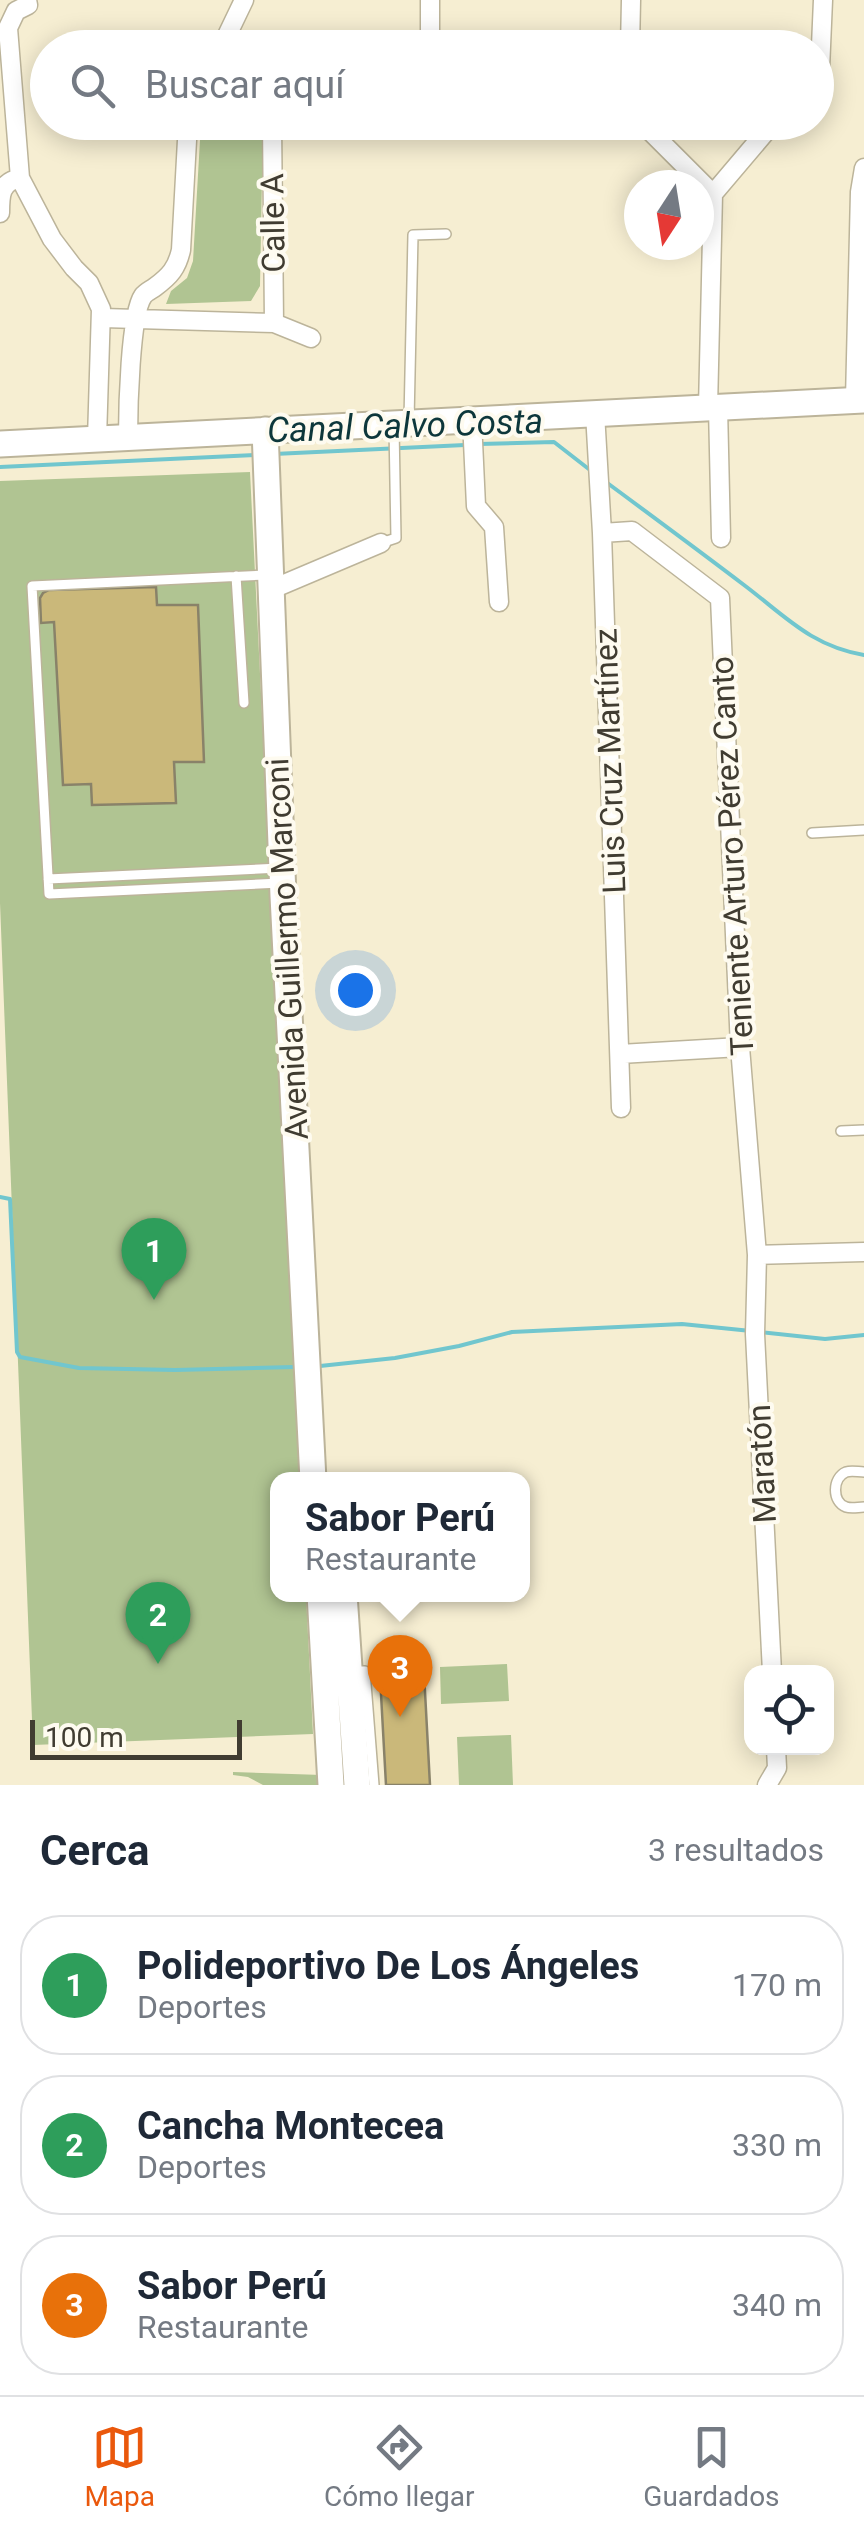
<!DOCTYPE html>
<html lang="es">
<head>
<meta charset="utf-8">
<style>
	:root { --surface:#fff; --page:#f2f2f3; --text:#1f2937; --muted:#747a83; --line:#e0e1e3; --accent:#ea580c }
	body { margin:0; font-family:Roboto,sans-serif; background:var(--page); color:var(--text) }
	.controls { position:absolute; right:30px; bottom:30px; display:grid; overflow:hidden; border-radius:20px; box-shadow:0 5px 25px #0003 }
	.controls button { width:90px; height:90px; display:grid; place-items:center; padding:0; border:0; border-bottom:2px solid var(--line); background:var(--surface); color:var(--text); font:50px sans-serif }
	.compass { position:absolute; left:624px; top:170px; width:90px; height:90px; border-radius:50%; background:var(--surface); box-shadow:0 5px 25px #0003; rotate:192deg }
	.scale { position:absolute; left:30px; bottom:25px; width:212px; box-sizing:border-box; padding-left:10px; border:5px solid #403c31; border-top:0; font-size:28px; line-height:35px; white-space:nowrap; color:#403c31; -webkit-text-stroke:8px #fefbf0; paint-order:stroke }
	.you { position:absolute; left:355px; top:990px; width:35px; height:35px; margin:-25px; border:8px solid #fff; border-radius:50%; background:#1a73e8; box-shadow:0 0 0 15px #1a73e833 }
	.badge { display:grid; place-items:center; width:65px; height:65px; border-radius:50%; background:var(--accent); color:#fff; font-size:32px; font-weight:700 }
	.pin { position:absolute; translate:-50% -82px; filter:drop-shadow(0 2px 5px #0008) }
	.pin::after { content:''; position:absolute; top:52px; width:35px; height:30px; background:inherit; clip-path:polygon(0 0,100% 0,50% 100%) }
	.popup { position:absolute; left:270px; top:1472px; width:260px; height:130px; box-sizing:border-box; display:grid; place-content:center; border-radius:20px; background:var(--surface); filter:drop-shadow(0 2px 8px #0005); font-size:32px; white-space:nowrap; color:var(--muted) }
	.popup b { font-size:38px; color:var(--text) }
	.popup::after { content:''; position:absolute; left:50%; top:100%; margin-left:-20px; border:20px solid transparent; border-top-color:var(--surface) }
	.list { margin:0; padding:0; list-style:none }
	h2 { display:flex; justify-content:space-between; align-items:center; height:130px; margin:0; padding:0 40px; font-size:42px }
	h2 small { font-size:32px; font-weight:400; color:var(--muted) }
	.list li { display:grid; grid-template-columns:65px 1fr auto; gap:30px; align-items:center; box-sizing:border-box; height:140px; margin:0 20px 20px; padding:0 20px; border:2px solid var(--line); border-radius:40px }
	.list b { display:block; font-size:38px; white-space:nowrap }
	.list p { margin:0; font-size:32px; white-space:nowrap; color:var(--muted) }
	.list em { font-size:32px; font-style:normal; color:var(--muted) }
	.icon { flex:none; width:55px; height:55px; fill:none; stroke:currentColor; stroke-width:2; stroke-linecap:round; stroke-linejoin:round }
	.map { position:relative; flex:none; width:864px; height:1785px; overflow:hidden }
	.search { position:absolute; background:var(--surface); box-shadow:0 5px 25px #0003; left:30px; right:30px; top:30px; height:110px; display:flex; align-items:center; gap:25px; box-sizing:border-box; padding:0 35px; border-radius:55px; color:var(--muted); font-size:38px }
	.sheet { height:610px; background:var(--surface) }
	nav { display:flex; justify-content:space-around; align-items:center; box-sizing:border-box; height:140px; border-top:2px solid var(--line); background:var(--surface); font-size:28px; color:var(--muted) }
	nav a { display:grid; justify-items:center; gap:5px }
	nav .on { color:var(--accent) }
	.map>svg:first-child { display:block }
	.green { fill:#b0c492 }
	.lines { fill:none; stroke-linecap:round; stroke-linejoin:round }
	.stream { stroke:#71c6ce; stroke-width:4 }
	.building { fill:#cab87a; stroke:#898269; stroke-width:2.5 }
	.lane-casing { stroke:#bcb49a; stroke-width:12 }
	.street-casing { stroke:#bcb49a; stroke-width:21 }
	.primary-casing { stroke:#bcb49a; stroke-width:29 }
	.lane { stroke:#fff; stroke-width:9 }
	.street { stroke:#fff; stroke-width:18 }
	.primary { stroke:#fff; stroke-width:25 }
	.labels { text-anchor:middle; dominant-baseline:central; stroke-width:8; stroke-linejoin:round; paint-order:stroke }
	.street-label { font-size:32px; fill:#403c31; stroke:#fefbf0 }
	.water-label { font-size:35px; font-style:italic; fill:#0d373b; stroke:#fefbf0 }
</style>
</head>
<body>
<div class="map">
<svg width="864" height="1785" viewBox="0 0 864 1785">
	<rect width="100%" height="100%" fill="#f6eed2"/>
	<path class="green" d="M201 123H263L260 286 251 301 166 304 171 291 187 278 193 261Z
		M250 472 300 1479 278 1480V1594L306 1595 313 1734 33 1745 0 903V481Z
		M507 1664 509 1701 441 1704 440 1667Z
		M511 1735 513 1785H459L457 1737Z
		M233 1772 322 1775V1785H263L248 1777 233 1775Z"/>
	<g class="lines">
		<path class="stream" d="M479 444 554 442 590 470
			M274 454 465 445
			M0 467 255 455
			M606 482C652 516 698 550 744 585 785 616 811 646 864 655
			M0 1197 10 1199 17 1352 20 1357 79 1368 175 1370 294 1367
			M760 1332 825 1339 864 1335
			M320 1366 395 1358 459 1346 512 1332 682 1324 751 1331"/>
	</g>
	<path class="building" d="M156 587 157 605H198L204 762H174L176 803 92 805 91 784 63 785 54 622 41 623 40 598 43 593 49 590Z
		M424 1673 430 1785H386L380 1676Z"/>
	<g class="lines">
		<defs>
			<path id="lane" d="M409 420 413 235 446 234
				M381 543 396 538 394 427
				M265 575 32 586 49 894 280 883
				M236 576 244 703
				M812 833 864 830
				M48 879 280 868
				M841 1131 864 1130
				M864 1472C858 1472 852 1470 846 1472 832 1478 832 1502 846 1507 852 1509 858 1507 864 1507
				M353 1671H365L374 1785"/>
			<path id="street" d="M27 0 28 5 16 11 8 28 20 178 52 239 74 268 89 283 101 309 97 439
				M221 48 244 0
				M430 48V0
				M630 48 631 0
				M816 74 820 69 823 0
				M272 122 274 323
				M641 122 713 194 708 408
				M713 194 774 122
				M0 213C0 196 0 182 20 178
				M103 318 274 323 311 338
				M855 400 860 192 864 168
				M718 407 721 538
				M595 413 602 533 621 1108
				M472 420 476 506 494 527 499 602
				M128 437C128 412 130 314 143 296 146 292 151 290 155 287 170 276 177 268 181 250L188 122
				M602 533 632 531 720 598 740 1047 757 1255 755 1334 772 1672
				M270 590 381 543
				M620 1054 740 1047
				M757 1255 864 1252
				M767 1785 777 1768 776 1748"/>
			<path id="primary" d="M265 430 283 896 313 1480
				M0 444 864 400
				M320 1594 331 1785
				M344 1594 357 1785"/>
		</defs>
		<use href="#lane" class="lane-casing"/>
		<use href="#street" class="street-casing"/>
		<use href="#primary" class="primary-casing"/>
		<use href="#lane" class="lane"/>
		<use href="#street" class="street"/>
		<use href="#primary" class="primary"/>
	</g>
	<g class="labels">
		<g class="street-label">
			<text transform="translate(273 223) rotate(-91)">Calle A</text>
			<text transform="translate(610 761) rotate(-92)">Luis Cruz Martínez</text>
			<text transform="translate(732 856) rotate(-93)">Teniente Arturo Pérez Canto</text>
			<text transform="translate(287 949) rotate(-93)">Avenida Guillermo Marconi</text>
			<text transform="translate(762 1464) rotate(-93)">Maratón</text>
		</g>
		<g class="water-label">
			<text transform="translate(405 426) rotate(-2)">Canal Calvo Costa</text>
		</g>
	</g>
</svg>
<div class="controls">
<button><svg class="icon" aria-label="locate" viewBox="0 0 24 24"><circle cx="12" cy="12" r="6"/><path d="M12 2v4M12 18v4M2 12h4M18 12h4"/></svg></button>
</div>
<svg class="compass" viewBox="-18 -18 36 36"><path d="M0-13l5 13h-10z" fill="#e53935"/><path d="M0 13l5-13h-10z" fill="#747a83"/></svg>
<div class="scale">100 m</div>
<div class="you"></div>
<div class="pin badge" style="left:154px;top:1300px;background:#2e9e5b">1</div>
<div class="pin badge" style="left:158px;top:1664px;background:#2e9e5b">2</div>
<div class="pin badge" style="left:400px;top:1717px;background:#e8710a">3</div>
<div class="popup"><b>Sabor Perú</b>Restaurante</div>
<div class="search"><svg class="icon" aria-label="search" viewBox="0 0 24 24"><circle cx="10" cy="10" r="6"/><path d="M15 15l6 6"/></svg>Buscar aquí</div>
</div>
<section class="sheet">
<h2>Cerca<small>3 resultados</small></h2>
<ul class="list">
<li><span class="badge" style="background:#2e9e5b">1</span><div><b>Polideportivo De Los Ángeles</b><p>Deportes</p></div><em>170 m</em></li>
<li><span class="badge" style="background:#2e9e5b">2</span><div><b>Cancha Montecea</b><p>Deportes</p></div><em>330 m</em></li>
<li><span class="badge" style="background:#e8710a">3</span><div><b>Sabor Perú</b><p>Restaurante</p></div><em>340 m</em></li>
</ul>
</section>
<nav>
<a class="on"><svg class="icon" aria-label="map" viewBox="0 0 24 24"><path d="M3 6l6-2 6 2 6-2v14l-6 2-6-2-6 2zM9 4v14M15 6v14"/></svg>Mapa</a>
<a><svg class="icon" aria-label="directions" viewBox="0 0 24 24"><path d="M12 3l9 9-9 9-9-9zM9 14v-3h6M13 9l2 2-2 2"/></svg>Cómo llegar</a>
<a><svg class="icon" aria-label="saved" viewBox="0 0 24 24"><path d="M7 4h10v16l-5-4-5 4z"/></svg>Guardados</a>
</nav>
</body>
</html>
